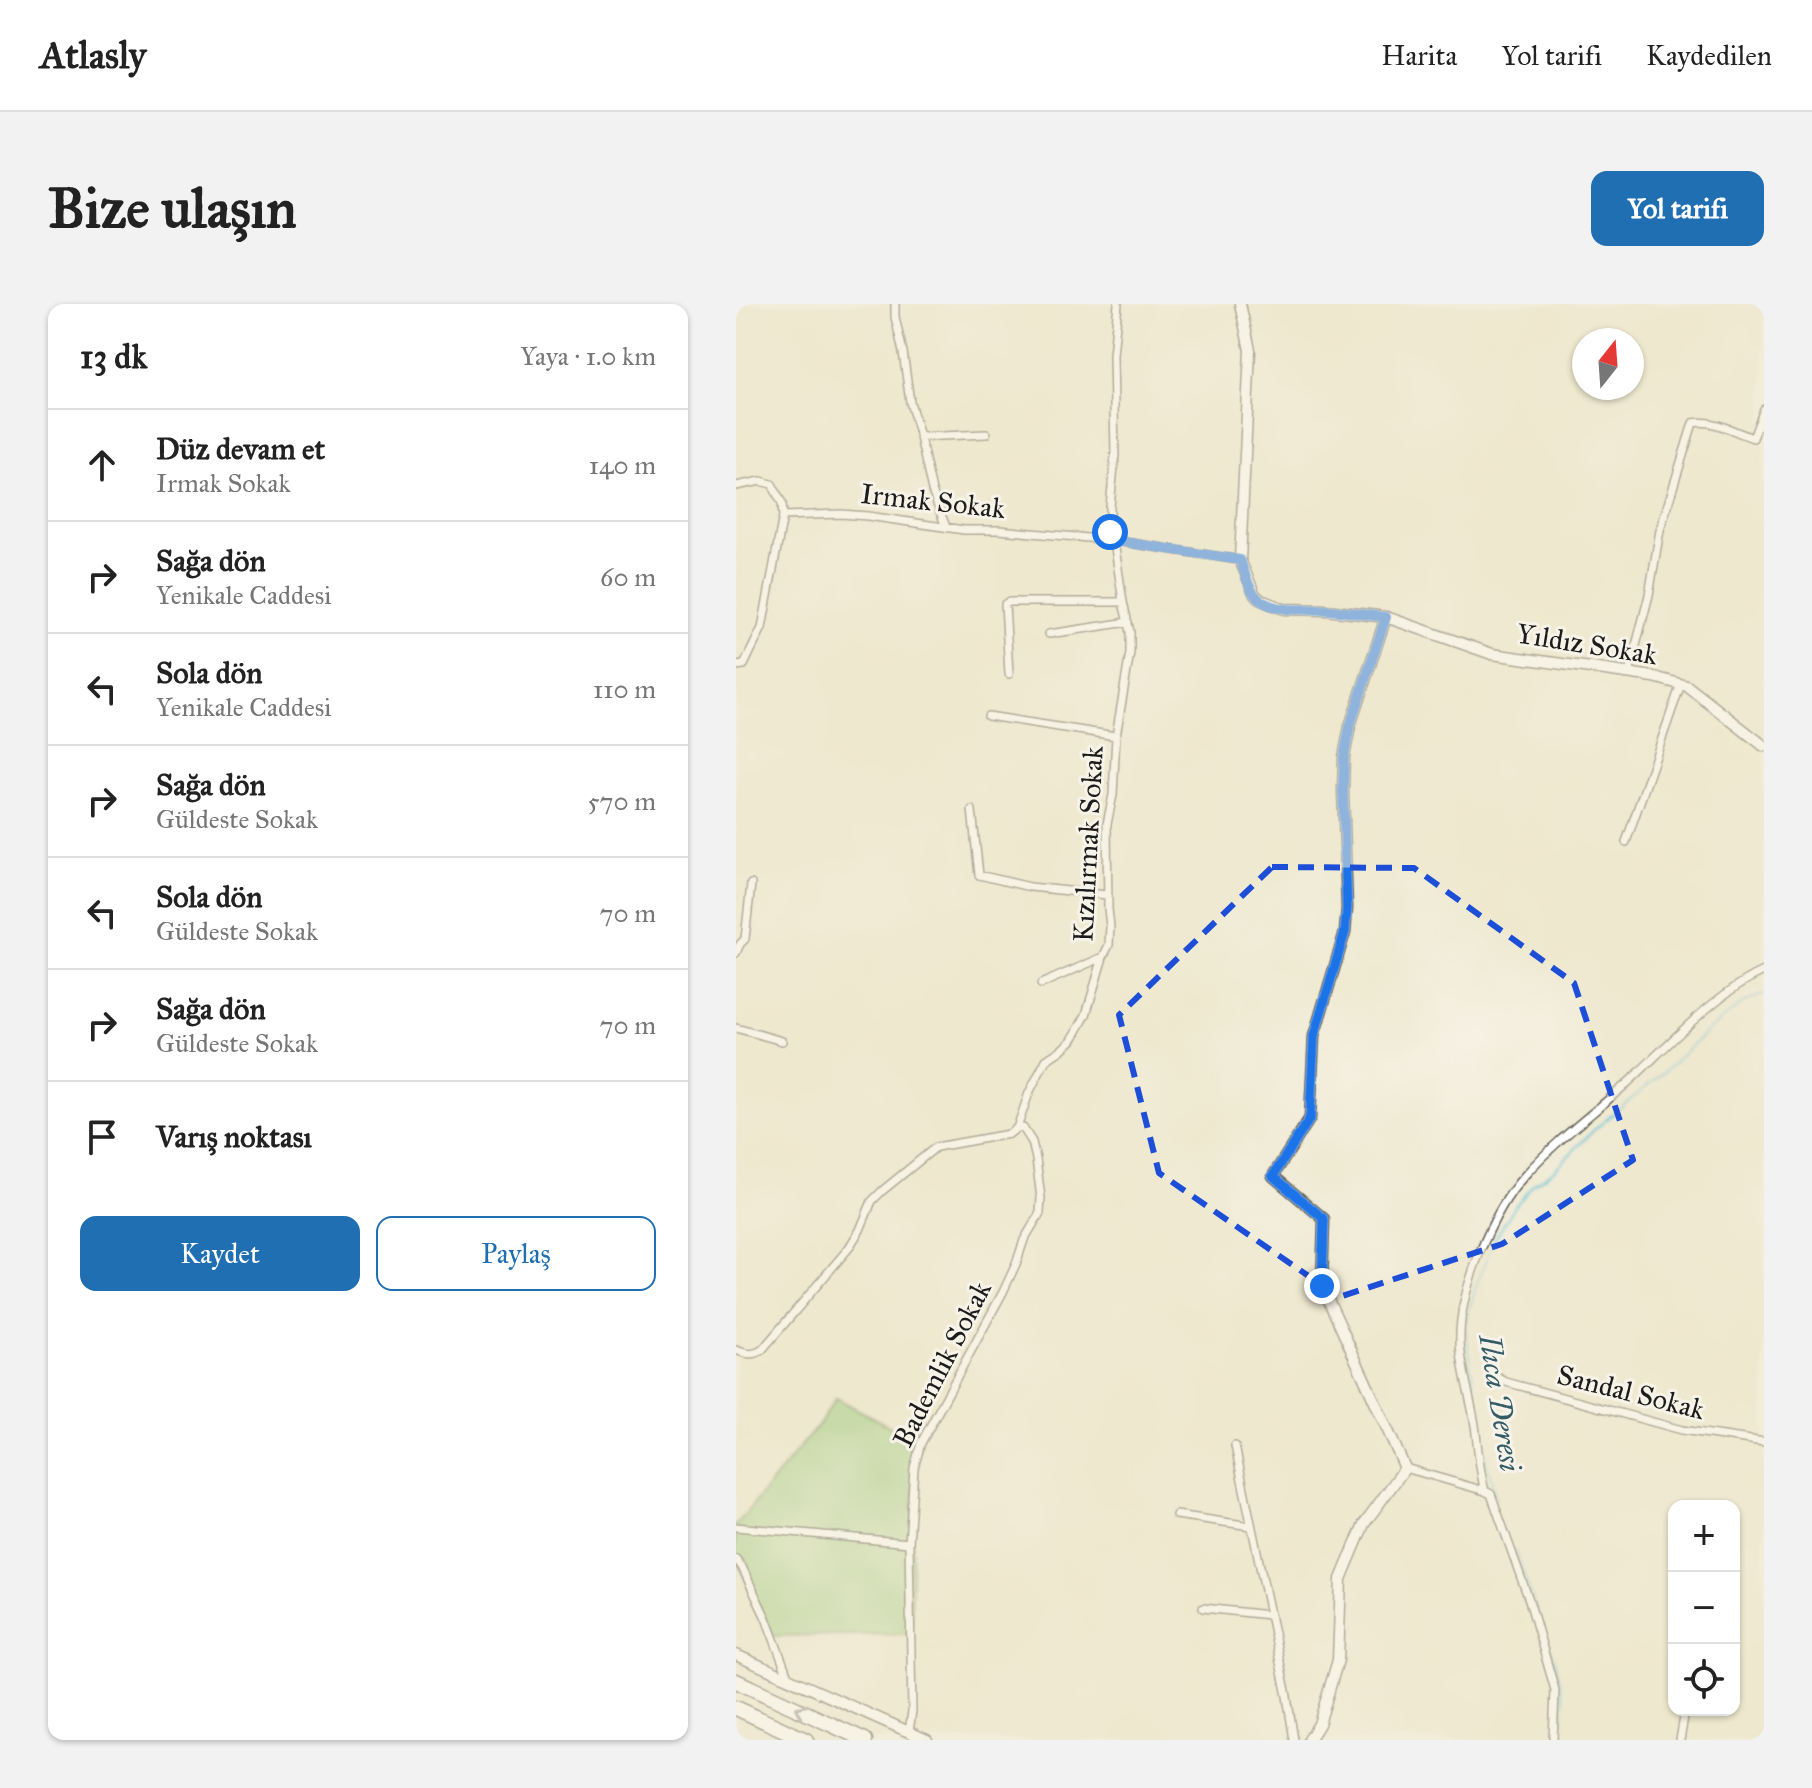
<!DOCTYPE html>
<html lang="tr">
<head>
<meta charset="utf-8">
<style>
	:root { --surface:#fff; --page:#f2f2f2; --text:#222; --muted:#767676; --line:#e0e0e0; --accent:#1f6fb2 }
	body { margin:0; font-family:"IM FELL Great Primer",serif; background:var(--page); color:var(--text) }
	.controls { position:absolute; right:24px; bottom:24px; display:grid; overflow:hidden; border-radius:16px; box-shadow:0 2px 6px #0004 }
	.controls button { width:72px; height:72px; display:grid; place-items:center; padding:0; border:0; border-bottom:2px solid var(--line); background:var(--surface); color:var(--text); font:40px sans-serif }
	.compass { position:absolute; left:836px; top:24px; width:72px; height:72px; border-radius:50%; background:var(--surface); box-shadow:0 2px 6px #0004; rotate:17deg }
	.stop { position:absolute; width:24px; height:24px; margin:-18px; border:6px solid #1a73e8; border-radius:50%; background:#fff }
	.stop.end { background:#1a73e8; border-color:#fff; box-shadow:0 2px 8px #0008 }
	.list { margin:0; padding:0; list-style:none }
	h2 { display:flex; justify-content:space-between; align-items:center; height:104px; margin:0; padding:0 32px; font-size:34px }
	h2 small { font-size:26px; font-weight:400; color:var(--muted) }
	.list li { display:grid; grid-template-columns:52px 1fr auto; gap:24px; align-items:center; box-sizing:border-box; height:112px; padding:0 32px; border-top:2px solid var(--line) }
	.list b { display:block; font-size:30px; white-space:nowrap }
	.list p { margin:0; font-size:26px; white-space:nowrap; color:var(--muted) }
	.list em { font-size:26px; font-style:normal; color:var(--muted) }
	.actions { display:flex; gap:16px; padding:24px 32px }
	.actions a { flex:1; padding:18px 0; border:2px solid var(--accent); border-radius:16px; text-align:center; font-size:28px; color:var(--accent) }
	.actions .main { background:var(--accent); color:#fff }
	.icon { flex:none; width:44px; height:44px; fill:none; stroke:currentColor; stroke-width:2; stroke-linecap:round; stroke-linejoin:round }
	.map { position:relative; flex:none; width:1028px; height:1436px; overflow:hidden; border-radius:16px }
	header { display:flex; align-items:center; gap:48px; box-sizing:border-box; height:112px; padding:0 40px; background:var(--surface); border-bottom:2px solid var(--line) }
	header strong { font-size:38px }
	nav { display:flex; gap:44px; margin-inline-start:auto; font-size:28px }
	.intro { display:flex; align-items:center; justify-content:space-between; box-sizing:border-box; height:192px; padding:0 48px }
	h1 { margin:0; font-size:56px }
	.button { padding:20px 36px; border-radius:16px; background:var(--accent); color:#fff; font-size:28px; font-weight:700 }
	main { display:flex; gap:48px; padding:0 48px }
	aside { flex:1; background:var(--surface); border-radius:16px; box-shadow:0 2px 6px #0004 }
	.map>svg:first-child { display:block }
	.green { fill:#9acb7b; stroke:#5b744c; stroke-width:2 }
	.lines { fill:none; stroke-linecap:round; stroke-linejoin:round }
	.stream { stroke:#57bdd5; stroke-width:2 }
	.street-casing { stroke:#66635a; stroke-width:10 }
	.secondary-casing { stroke:#66635a; stroke-width:13 }
	.highway-casing { stroke:#66635a; stroke-width:17 }
	.street { stroke:#fff; stroke-width:7 }
	.secondary { stroke:#fff; stroke-width:10 }
	.highway { stroke:#fff; stroke-width:14 }
	.oneway { stroke:#999 }
	.route { stroke:#1a73e8; stroke-width:10 }
	.marked { fill:none; stroke:#1d4ed8; stroke-width:6; stroke-dasharray:16 10; stroke-linejoin:round }
	.labels { text-anchor:middle; dominant-baseline:central; stroke-width:6; stroke-linejoin:round; paint-order:stroke }
	.street-label { font-size:28px; fill:#1c1c1c; stroke:#f7f3e8 }
	.water-label { font-size:30px; font-style:italic; fill:#345c66; stroke:#f7f3e8 }
</style>
</head>
<body>
<header>
<strong>Atlasly</strong>
<nav><a>Harita</a><a>Yol tarifi</a><a>Kaydedilen</a></nav>
</header>
<div class="intro"><h1>Bize ulaşın</h1><a class="button">Yol tarifi</a></div>
<main>
<aside>
<h2>13 dk<small>Yaya · 1.0 km</small></h2>
<ul class="list">
<li><svg class="icon" aria-label="ahead" viewBox="0 0 24 24"><path d="M12 20V5M6 11l6-6 6 6"/></svg><div><b>Düz devam et</b><p>Irmak Sokak</p></div><em>140 m</em></li>
<li><svg class="icon" aria-label="right" viewBox="0 0 24 24"><path d="M7 20v-9h11M14 6l5 5-5 5"/></svg><div><b>Sağa dön</b><p>Yenikale Caddesi</p></div><em>60 m</em></li>
<li><svg class="icon" aria-label="left" viewBox="0 0 24 24"><path d="M17 20v-9H6M10 6l-5 5 5 5"/></svg><div><b>Sola dön</b><p>Yenikale Caddesi</p></div><em>110 m</em></li>
<li><svg class="icon" aria-label="right" viewBox="0 0 24 24"><path d="M7 20v-9h11M14 6l5 5-5 5"/></svg><div><b>Sağa dön</b><p>Güldeste Sokak</p></div><em>570 m</em></li>
<li><svg class="icon" aria-label="left" viewBox="0 0 24 24"><path d="M17 20v-9H6M10 6l-5 5 5 5"/></svg><div><b>Sola dön</b><p>Güldeste Sokak</p></div><em>70 m</em></li>
<li><svg class="icon" aria-label="right" viewBox="0 0 24 24"><path d="M7 20v-9h11M14 6l5 5-5 5"/></svg><div><b>Sağa dön</b><p>Güldeste Sokak</p></div><em>70 m</em></li>
<li><svg class="icon" aria-label="arrive" viewBox="0 0 24 24"><path d="M6 21V4h12l-3 4 3 4H6"/></svg><div><b>Varış noktası</b></div></li>
</ul>
<div class="actions"><a class="main">Kaydet</a><a>Paylaş</a></div>
</aside>
<div class="map">
<svg width="1028" height="1436" viewBox="0 0 1028 1436">
	<rect width="100%" height="100%" fill="#f7f3e8"/>
	<filter id="ink" filterUnits="userSpaceOnUse"><feTurbulence type="fractalNoise" baseFrequency=".0125" numOctaves="2"/><feDisplacementMap in="SourceGraphic" scale="16" xChannelSelector="R" yChannelSelector="G"/><feConvolveMatrix kernelMatrix="1 2 1 2 8 2 1 2 1" color-interpolation-filters="sRGB"/></filter>
	<filter id="wash" filterUnits="userSpaceOnUse"><feTurbulence type="fractalNoise" baseFrequency=".006" numOctaves="4" result="noise"/><feDisplacementMap in="SourceGraphic" scale="32" xChannelSelector="R" yChannelSelector="G"/><feGaussianBlur stdDeviation="1.8" result="paint"/><feColorMatrix in="noise" values="0 0 0 0 0 0 0 0 0 0 0 0 0 0 0 0 0 1.4 0 .05"/><feComposite in="paint" operator="in"/></filter>
	<g filter="url(#wash)">
		<rect width="100%" height="100%" fill="#eee8ce"/>
		<path class="green" d="M100 1094 185 1139 178 1164 175 1330 37 1332 0 1255V1221L85 1118Z"/>
		<g class="lines">
			<path class="stream" d="M760 1194 744 1130 730 1026 733 1007 740 983 758 936 779 902 797 881 819 865 859 825 926 770 972 726 1007 699 1028 690
				M779 1246 820 1359 828 1396 825 1436"/>
		</g>
	</g>
	<g filter="url(#ink)">
		<g class="lines">
			<defs>
				<path id="street" d="M159 0V13L167 48 174 98 184 133 196 187 210 223
					M184 133 250 130
					M0 182 25 177 36 180 46 199 47 212
					M374 236V203L379 152 377 51 382 0
					M313 330 392 318
					M0 362 8 361 26 324 47 212 105 210 132 212 228 226H263L374 236 504 256
					M893 369 913 291 924 226 957 119C976 115 999 128 1017 134L1028 105
					M273 370 269 300 273 298H387
					M252 412 380 432
					M236 506 243 571 294 583 371 591
					M890 538 945 380
					M0 649 4 640 9 635 15 580
					M305 680 367 653
					M0 724 46 737
					M0 1046C10 1050 17 1052 26 1046L112 945 124 926 136 897 146 887 200 843 273 830 281 824 293 789 310 756 325 746 335 737 340 729 350 711 367 653 373 641 374 622 372 605 371 520 377 491 380 432 394 349V328L387 298 378 237
					M754 1069 770 1078 946 1126 1028 1138
					M499 1142 551 1392 558 1436
					M669 1164 749 1187
					M440 1211 515 1222
					M0 1223 173 1239
					M0 1255 6 1263 30 1314 53 1375
					M467 1304 533 1311
					M173 1428 176 1407 173 1239 178 1164 185 1139 267 988 280 960 288 936 304 909 305 894 300 855 296 838 287 824H281
					M817 1436 819 1386 793 1296 755 1190 749 1187C743 1166 742 1143 739 1121 735 1095 725 1064 724 1038 722 989 756 907 789 871 822 834 861 807 897 774 934 739 982 687 1028 667
					M944 1436 948 1413"/>
				<path id="secondary" d="M504 0 514 46 504 256 519 291 525 296 548 305 590 306 650 313 756 350 918 373 951 382 1028 442
					M0 1351 191 1436
					M573 1436 583 1420 602 1356 605 1275 628 1220 669 1164 586 982 588 915 537 872 574 814 578 732 609 628 611 604 607 486 608 453 614 422 650 313"/>
				<path id="highway" d="M0 1377 129 1436
					M0 1404 70 1436"/>
			</defs>
			<use href="#street" class="street-casing"/>
			<use href="#secondary" class="secondary-casing"/>
			<use href="#highway" class="highway-casing"/>
			<use href="#street" class="street"/>
			<use href="#secondary" class="secondary"/>
			<use href="#highway" class="highway"/>
		</g>
		<defs><path id="oneway-chevron" d="M-2-3.5L2.5 0L-2 3.5" fill="none" stroke-width="1.6" stroke-linecap="round" stroke-linejoin="round" transform="scale(2)"/></defs>
		<use class="oneway" href="#oneway-chevron" transform="translate(65 1406) rotate(-155)"/>
	</g>
	<g class="lines" filter="url(#ink)">
		<path class="route" d="M374 228V236L504 256C509 269 513 288 524 296 544 310 571 304 593 306 612 308 631 311 650 313L614 422 608 453 607 486 611 604 609 628 578 732 574 814 537 872 588 915 586 982"/>
	</g>
	<path d="M0 0H1028V1436H0ZM536 563 678 564 838 679 897 856 766 940 603 993 423 869 383 711Z" fill="#eee8ce" fill-opacity=".55" fill-rule="evenodd"/>
	<path class="marked" d="M536 563 678 564 838 679 897 856 766 940 603 993 423 869 383 711Z"/>
	<g class="labels">
		<g class="street-label">
			<text transform="translate(197 197) rotate(6)">Irmak Sokak</text>
			<text transform="translate(851 340) rotate(9)">Yıldız Sokak</text>
			<text transform="translate(352 540) rotate(-87)">Kızılırmak Sokak</text>
			<text transform="translate(206 1060) rotate(-63)">Bademlik Sokak</text>
			<text transform="translate(895 1088) rotate(14)">Sandal Sokak</text>
		</g>
		<g class="water-label">
			<text transform="translate(764 1099) rotate(81)">Ilıca Deresi</text>
		</g>
	</g>
</svg>
<div class="controls">
<button>+</button>
<button>−</button>
<button><svg class="icon" aria-label="locate" viewBox="0 0 24 24"><circle cx="12" cy="12" r="6"/><path d="M12 2v4M12 18v4M2 12h4M18 12h4"/></svg></button>
</div>
<svg class="compass" viewBox="-18 -18 36 36"><path d="M0-13l5 13h-10z" fill="#e53935"/><path d="M0 13l5-13h-10z" fill="#767676"/></svg>
<div class="stop" style="left:374px;top:228px"></div>
<div class="stop end" style="left:586px;top:982px"></div>
</div>
</main>
</body>
</html>
